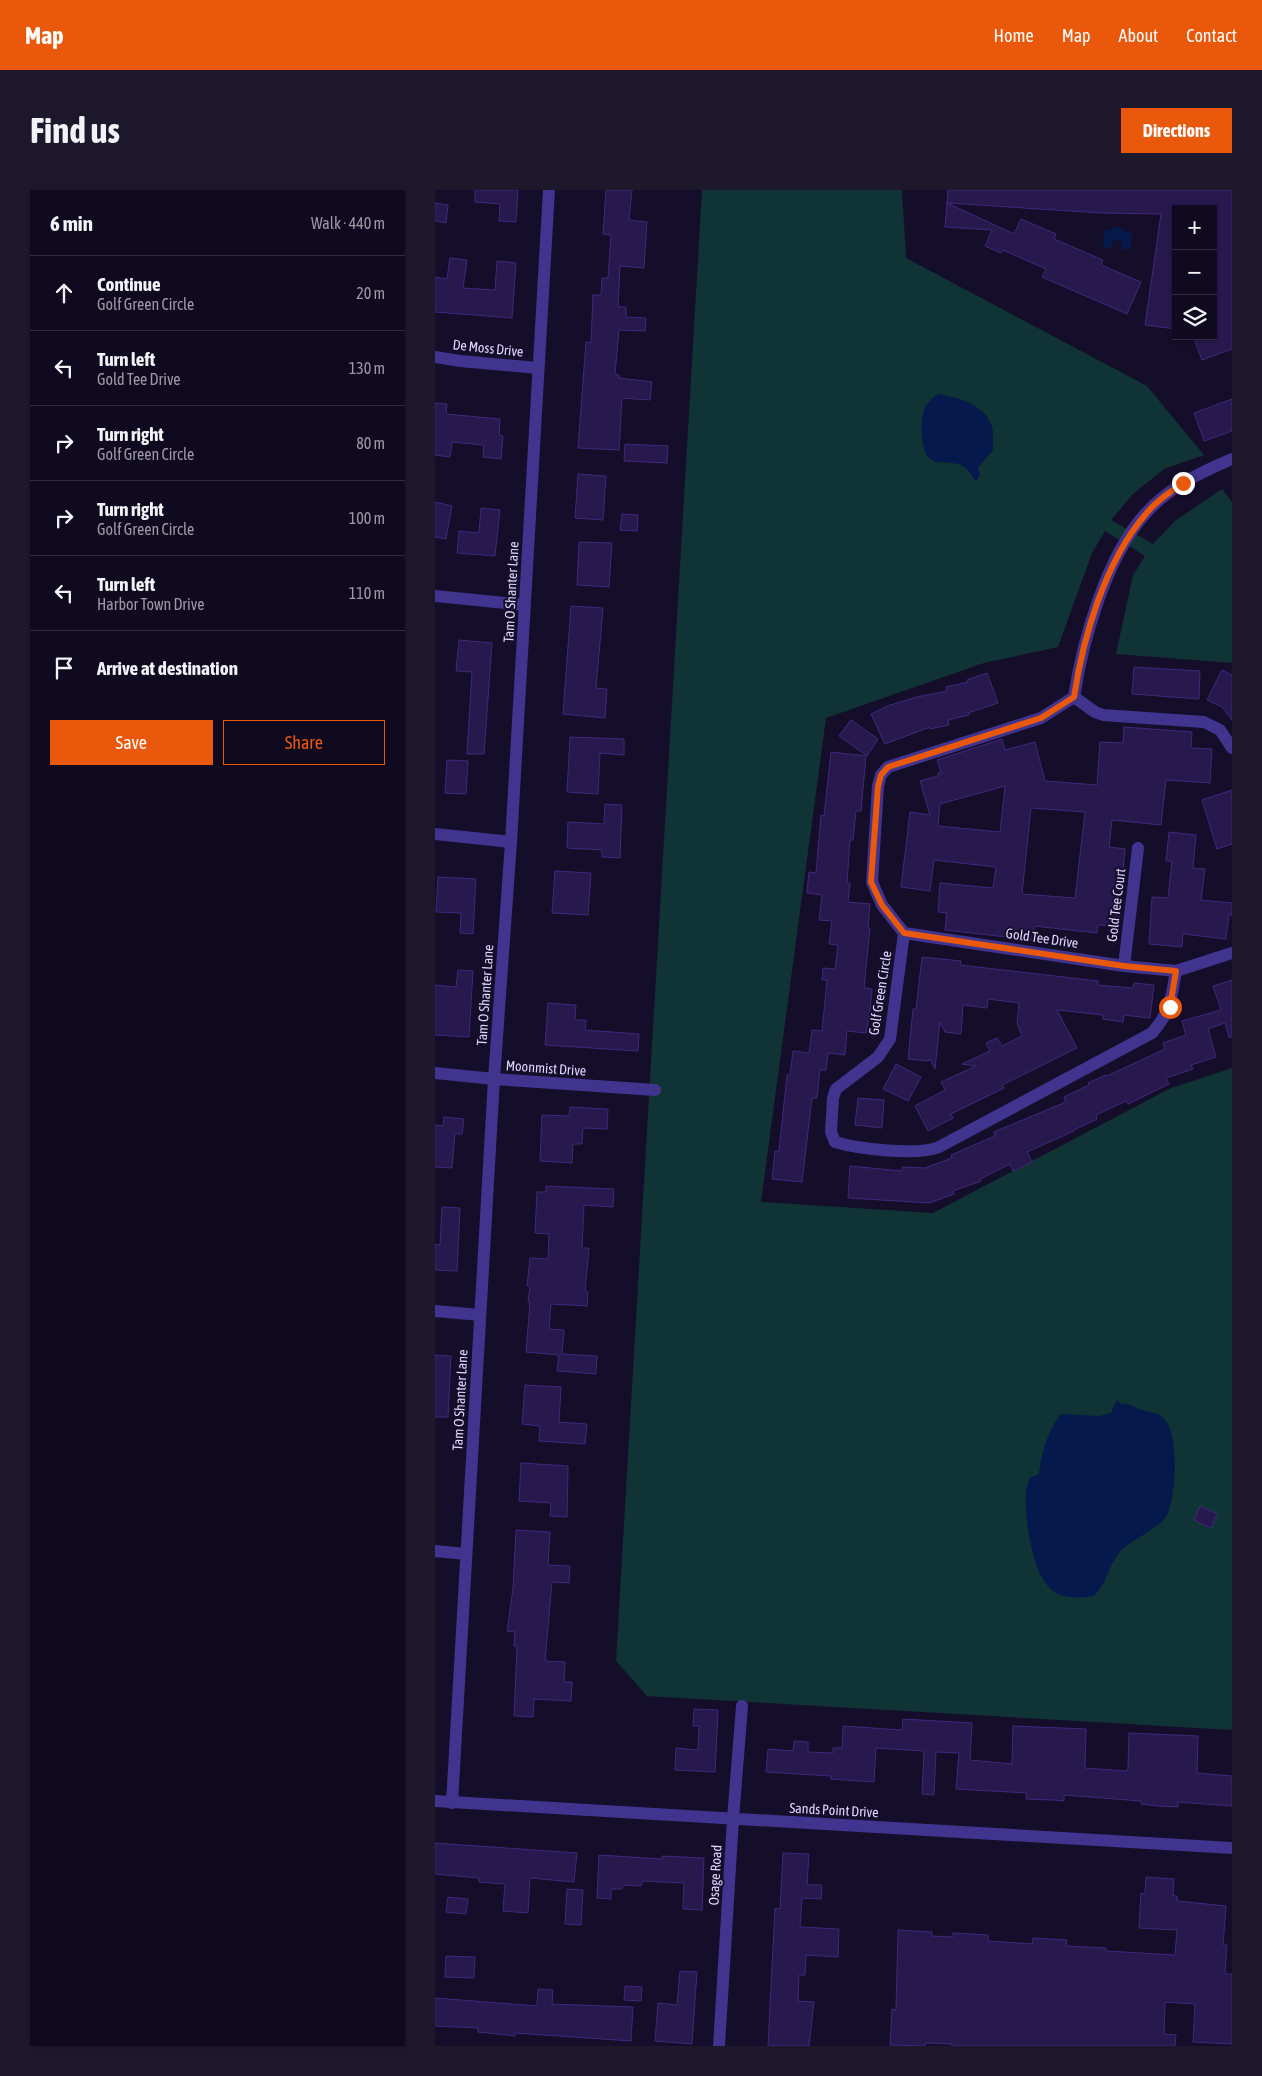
<!DOCTYPE html>
<html lang="en">
<head>
<meta charset="utf-8">
<style>
	:root { --surface:#100a20; --page:#1e182d; --text:#f1f3f6; --muted:#9c9aa5; --line:#302b3e; --accent:#ea580c }
	body { margin:0; font-family:"Asap Condensed",sans-serif; background:var(--page); color:var(--text) }
	.controls { position:absolute; right:15px; top:15px; display:grid; overflow:hidden; border-radius:0px; box-shadow:0 1px 4px #0004 }
	.controls button { width:45px; height:45px; display:grid; place-items:center; padding:0; border:0; border-bottom:1px solid var(--line); background:var(--surface); color:var(--text); font:25px sans-serif }
	.stop { position:absolute; width:15px; height:15px; margin:-11px; border:4px solid #ea580c; border-radius:50%; background:#fff }
	.stop.end { background:#ea580c; border-color:#fff; box-shadow:0 1px 5px #0008 }
	.list { margin:0; padding:0; list-style:none }
	h2 { display:flex; justify-content:space-between; align-items:center; height:65px; margin:0; padding:0 20px; font-size:21px }
	h2 small { font-size:16px; font-weight:400; color:var(--muted) }
	.list li { display:grid; grid-template-columns:32px 1fr auto; gap:15px; align-items:center; box-sizing:border-box; height:75px; padding:0 20px; border-top:1px solid var(--line) }
	.list b { display:block; font-size:19px; white-space:nowrap }
	.list p { margin:0; font-size:16px; white-space:nowrap; color:var(--muted) }
	.list em { font-size:16px; font-style:normal; color:var(--muted) }
	.actions { display:flex; gap:10px; padding:15px 20px }
	.actions a { flex:1; padding:11px 0; border:1px solid var(--accent); border-radius:0px; text-align:center; font-size:18px; color:var(--accent) }
	.actions .main { background:var(--accent); color:#fff }
	.icon { flex:none; width:28px; height:28px; fill:none; stroke:currentColor; stroke-width:2; stroke-linecap:round; stroke-linejoin:round }
	.map { position:relative; flex:none; width:797px; height:1856px; overflow:hidden; border-radius:0px }
	header { display:flex; align-items:center; gap:30px; box-sizing:border-box; height:70px; padding:0 25px; background:var(--accent); color:#fff }
	header strong { font-size:24px }
	nav { display:flex; gap:28px; margin-inline-start:auto; font-size:18px }
	.intro { display:flex; align-items:center; justify-content:space-between; box-sizing:border-box; height:120px; padding:0 30px }
	h1 { margin:0; font-size:35px }
	.button { padding:12px 22px; border-radius:0px; background:var(--accent); color:#fff; font-size:18px; font-weight:700 }
	main { display:flex; gap:30px; padding:0 30px }
	aside { flex:1; background:var(--surface); border-radius:0px; box-shadow:0 1px 4px #0004 }
	.map>svg:first-child { display:block }
	.green { fill:#103335 }
	.water { fill:#05194c }
	.building { fill:#27184d; stroke:#40287c; fill-rule:evenodd }
	.lines { fill:none; stroke-linecap:round; stroke-linejoin:round }
	.minor { stroke:#40348e; stroke-width:12 }
	.route { stroke:#ea580c; stroke-width:6 }
	.labels { text-anchor:middle; dominant-baseline:central; stroke-width:4; stroke-linejoin:round; paint-order:stroke }
	.street-label { font-size:14px; fill:#dfd8ff; stroke:#150e2b }
</style>
</head>
<body>
<header>
<strong>Map</strong>
<nav><a>Home</a><a>Map</a><a>About</a><a>Contact</a></nav>
</header>
<div class="intro"><h1>Find us</h1><a class="button">Directions</a></div>
<main>
<aside>
<h2>6 min<small>Walk · 440 m</small></h2>
<ul class="list">
<li><svg class="icon" aria-label="ahead" viewBox="0 0 24 24"><path d="M12 20V5M6 11l6-6 6 6"/></svg><div><b>Continue</b><p>Golf Green Circle</p></div><em>20 m</em></li>
<li><svg class="icon" aria-label="left" viewBox="0 0 24 24"><path d="M17 20v-9H6M10 6l-5 5 5 5"/></svg><div><b>Turn left</b><p>Gold Tee Drive</p></div><em>130 m</em></li>
<li><svg class="icon" aria-label="right" viewBox="0 0 24 24"><path d="M7 20v-9h11M14 6l5 5-5 5"/></svg><div><b>Turn right</b><p>Golf Green Circle</p></div><em>80 m</em></li>
<li><svg class="icon" aria-label="right" viewBox="0 0 24 24"><path d="M7 20v-9h11M14 6l5 5-5 5"/></svg><div><b>Turn right</b><p>Golf Green Circle</p></div><em>100 m</em></li>
<li><svg class="icon" aria-label="left" viewBox="0 0 24 24"><path d="M17 20v-9H6M10 6l-5 5 5 5"/></svg><div><b>Turn left</b><p>Harbor Town Drive</p></div><em>110 m</em></li>
<li><svg class="icon" aria-label="arrive" viewBox="0 0 24 24"><path d="M6 21V4h12l-3 4 3 4H6"/></svg><div><b>Arrive at destination</b></div></li>
</ul>
<div class="actions"><a class="main">Save</a><a>Share</a></div>
</aside>
<div class="map">
<svg width="797" height="1856" viewBox="0 0 797 1856">
	<rect width="100%" height="100%" fill="#150e2b"/>
	<path class="green" d="M267 0H467L471 68 712 196 769 265 729 279 698 304 676 330 718 354 740 331 787 299 797 312V473L681 464 698 385 710 366 670 341 657 363 623 457 549 473 391 528 326 1012 498 1023 736 898 797 878V1540L212 1506 181 1471Z"/>
	<path class="water" d="M683 37 697 45 695 58 689 60 686 58 687 52 683 49 677 52V58L668 57 669 41Z
		M503 204C523 207 551 215 557 237 559 243 557 254 558 260L543 278 545 285 541 292C538 287 534 280 529 277 519 269 502 277 493 267 485 257 484 225 492 215 494 211 499 207 503 204Z
		M682 1210 686 1214C697 1213 698 1218 707 1220 717 1223 724 1222 731 1231 744 1248 741 1306 732 1325 724 1340 695 1349 684 1363 673 1376 671 1395 659 1406 647 1408 628 1409 618 1401 597 1385 589 1327 591 1302 591 1297 594 1292 595 1288L604 1284C606 1264 613 1240 626 1224L664 1226 676 1223Z"/>
	<path class="building" d="M40 0H83L81 32 64 31 65 14 40 12Z
		M171 0H197L194 30 212 32 209 78 185 76 183 117H191V127L211 128 210 141 184 140 180 184 184 185V188L217 192 215 210 187 208 184 260 143 258 151 152 156 153 158 105H166L167 88H173L176 45 168 44Z
		M513 0H797V159L767 170 758 146H778V19H741V139L710 135 726 24 666 23 512 13Z
		M0 13 13 15 11 33 0 31Z
		M512 13 579 44 586 29 621 44 619 49 668 70 666 75 706 92 692 124 607 87 611 79 568 60 566 63 550 56 557 40 510 37Z
		M15 68 32 70 28 98 60 100 62 71 81 73 77 128 0 122V87L12 89Z
		M797 209V241L769 251 759 223Z
		M0 213 12 214 11 224 65 229 64 245 68 246 66 269 48 267 49 255 17 252 15 267 0 265Z
		M190 254 233 256 232 273 189 271Z
		M143 284 171 286 168 330 140 328Z
		M0 312 17 316 11 349 0 347Z
		M46 318 65 320 60 366 22 363 24 341 44 343Z
		M187 324 203 325 202 341 185 340Z
		M144 352 177 353 174 397 142 395Z
		M136 416 168 418 161 498 172 499 170 528 128 524Z
		M24 450 57 453 49 564H32L37 482 21 481Z
		M699 477 765 481 764 509 697 504Z
		M787 480 797 485V530L787 517 772 510Z
		M552 483 563 513 533 523 534 525 513 530 514 535 495 539V537L450 554 436 524 455 515 482 507 512 501 511 497 533 492 532 490Z
		M416 530 443 549 432 566 404 546Z
		M689 537 757 542 756 558 777 559 775 593 731 590 726 635 677 630 674 657 690 659 683 736 663 735 662 743 599 736 598 750 510 740 512 723 503 722 505 693 558 698 561 677 499 670 495 701 466 697 475 622 495 625 485 591 503 586V583L506 582 502 570 567 549 570 560 600 552 610 591 662 595 665 552 688 553ZM570 596 565 642 503 636 505 614ZM596 618 650 622 640 708 587 704Z
		M135 547 189 549V565L165 563 163 604 132 602Z
		M396 562 431 566 426 621H421L418 650H415L412 693H415L413 712 435 714 433 738H435L429 798 437 799 435 820 431 843 412 841 410 865 393 863 391 880H385L382 908H377L367 992 337 989 340 961H344L352 885H355L358 861 374 863 377 840 387 841 392 790H387L388 778 400 779 403 755 394 754 397 731 384 730 387 705 372 703 374 682 381 683 386 625 389 626Z
		M12 570 33 571 31 604 10 603Z
		M797 600V654L782 659 767 610Z
		M170 614 187 615 185 668 167 667V660L132 658 133 632 169 634Z
		M734 642 761 645 758 678 770 679 766 710 797 713V725H794L791 749 748 744 747 757 714 754 717 707 733 708 737 671H731Z
		M120 681 156 683 153 725 117 723Z
		M3 687 41 689 38 744 25 743 26 723 1 722Z
		M487 767 526 771 525 775 663 791V795L698 798 699 793 719 795 715 828 689 825 688 832 668 829V825L622 820 642 858 567 895 569 898 516 924 518 928 493 941 480 916 510 900 506 892 541 876 527 874 555 861 551 853 562 848 567 856 587 846 582 833 584 813 553 809 552 818 528 815 526 844 510 842 505 832 500 879 495 869 494 871 473 869 478 819H481Z
		M23 780 38 781 34 847 0 845V795L21 797Z
		M797 790V847H794L790 833 773 839 781 867 756 875 758 879 731 888 734 894 693 914 691 911 661 925 662 929 639 940V941L592 962 597 972 578 981 575 974 545 989 546 991 518 1001 519 1004 494 1013 413 1008 415 976 467 981V977L490 978 517 968 516 965 560 946 559 942 631 912 629 907 654 895 653 893 671 885 672 886 730 859 728 853 751 845 747 831 786 820 778 796Z
		M113 813 141 815 140 830H151L150 840 204 844 203 861 110 855Z
		M461 874 486 887 473 911 448 899Z
		M423 908 449 910 447 938 420 935Z
		M135 917 173 919 172 939 148 938 147 954H138L137 973 105 971 107 925 134 926Z
		M9 927 29 929 27 944H20L17 978 0 977V935L8 936Z
		M111 996 179 999 178 1017 149 1015 147 1058H154L150 1101 153 1102 152 1116 116 1114 114 1139 129 1140 127 1164 162 1166 161 1184 122 1181 124 1165 91 1162 95 1112H93L95 1096H92L95 1068 113 1069 114 1044 100 1043 102 1002H111Z
		M7 1017 25 1018 22 1081 0 1080V1054L5 1055Z
		M0 1165 16 1166 13 1227H0Z
		M90 1195 126 1197 124 1232 152 1234 150 1254 104 1251 105 1236 87 1234Z
		M86 1273 133 1276 132 1327 115 1326 116 1313 84 1311Z
		M765 1316 782 1324 776 1338 759 1330Z
		M81 1340 115 1342 113 1375 135 1376 134 1393 117 1392 110 1471 130 1472 129 1492H137L136 1511 99 1509 98 1527 79 1526 82 1457 79 1456 80 1442 72 1441 78 1399Z
		M259 1519 283 1520 280 1582 240 1580 241 1558 263 1560 264 1536H258Z
		M468 1529 537 1533 535 1570 577 1574 578 1536 651 1539 650 1578 691 1581 693 1579 694 1543 763 1546 762 1583 797 1586V1616L743 1612V1617L723 1616 706 1614V1611L629 1605V1611L619 1610 591 1609 592 1603 521 1599 524 1563 501 1562 499 1605 487 1604 489 1561 441 1558 439 1592 396 1589V1586L331 1582 333 1559 358 1561 359 1551 373 1552V1562L398 1563V1558H407L408 1536 467 1540Z
		M0 1653 142 1663 139 1692 95 1688 93 1723 68 1721 70 1694 44 1692V1688L0 1684Z
		M348 1663 374 1664 372 1695H387L386 1709 367 1708 365 1737 404 1739 403 1767 371 1765 370 1785H364L363 1811 379 1812 374 1856H333L340 1718 345 1719Z
		M164 1665 227 1669V1666L269 1668 267 1720 248 1719 249 1693 207 1691 206 1696 188 1695 187 1699H176V1709L162 1708Z
		M711 1687 739 1689 738 1706H742V1711L791 1716 788 1755H792L790 1784H797V1854L758 1852 760 1814 730 1812 729 1844 741 1845 740 1856H517V1854L490 1853V1856L455 1855 457 1819 461 1820 463 1740 497 1742V1746L518 1747V1743L553 1745V1751L597 1754 598 1748 632 1750 631 1756 671 1758V1761L740 1765 742 1740 704 1738 706 1703 710 1704Z
		M132 1699 148 1700 146 1735 130 1734Z
		M13 1707 33 1709 31 1724 11 1722Z
		M11 1766 40 1767 39 1788 10 1787Z
		M245 1781 262 1782 257 1854 220 1851 223 1813 242 1815Z
		M190 1796 207 1797 206 1811 189 1810Z
		M103 1799 118 1800 117 1814 198 1817 196 1851 80 1843V1846L43 1842V1838L0 1836V1808L102 1816Z"/>
	<g class="lines">
		<path class="minor" d="M0 167 25 171 103 178
			M0 406 90 415
			M639 507C648 449 671 368 710 324 733 298 766 282 797 269
			M0 644 76 652
			M469 743 689 776 741 781 797 763
			M689 776 703 658
			M741 781C736 809 736 821 717 843L504 957C482 966 423 959 400 952L396 942 398 908 401 899 443 867 455 849 469 743 447 715 437 692 443 596 446 585 453 577 606 528 639 507 660 522 668 525 769 532 785 540 797 558
			M0 883 59 889 220 900
			M0 1121 45 1125
			M0 1361 31 1364
			M0 1611 797 1658
			M17 1613 59 889 76 652 114 0
			M284 1856 298 1629 307 1516"/>
	</g>
	<g class="lines">
		<path class="route" d="M735 817 741 781 689 776 469 743 447 715 436 692 443 596 446 585 453 577 606 528 639 507C648 447 670 372 710 325 720 312 734 303 748 293"/>
	</g>
	<g class="labels">
		<g class="street-label">
			<text transform="translate(53 158) rotate(6)">De Moss Drive</text>
			<text transform="translate(76 402) rotate(-87)">Tam O Shanter Lane</text>
			<text transform="translate(681 715) rotate(-83)">Gold Tee Court</text>
			<text transform="translate(607 748) rotate(8)">Gold Tee Drive</text>
			<text transform="translate(445 803) rotate(-81)">Golf Green Circle</text>
			<text transform="translate(50 805) rotate(-86)">Tam O Shanter Lane</text>
			<text transform="translate(111 878) rotate(4)">Moonmist Drive</text>
			<text transform="translate(25 1210) rotate(-87)">Tam O Shanter Lane</text>
			<text transform="translate(399 1620) rotate(3)">Sands Point Drive</text>
			<text transform="translate(280 1685) rotate(-87)">Osage Road</text>
		</g>
	</g>
</svg>
<div class="controls">
<button>+</button>
<button>−</button>
<button><svg class="icon" aria-label="layers" viewBox="0 0 24 24"><path d="M12 4l9 5-9 5-9-5zM3 14l9 5 9-5"/></svg></button>
</div>
<div class="stop" style="left:735px;top:817px"></div>
<div class="stop end" style="left:748px;top:293px"></div>
</div>
</main>
</body>
</html>
